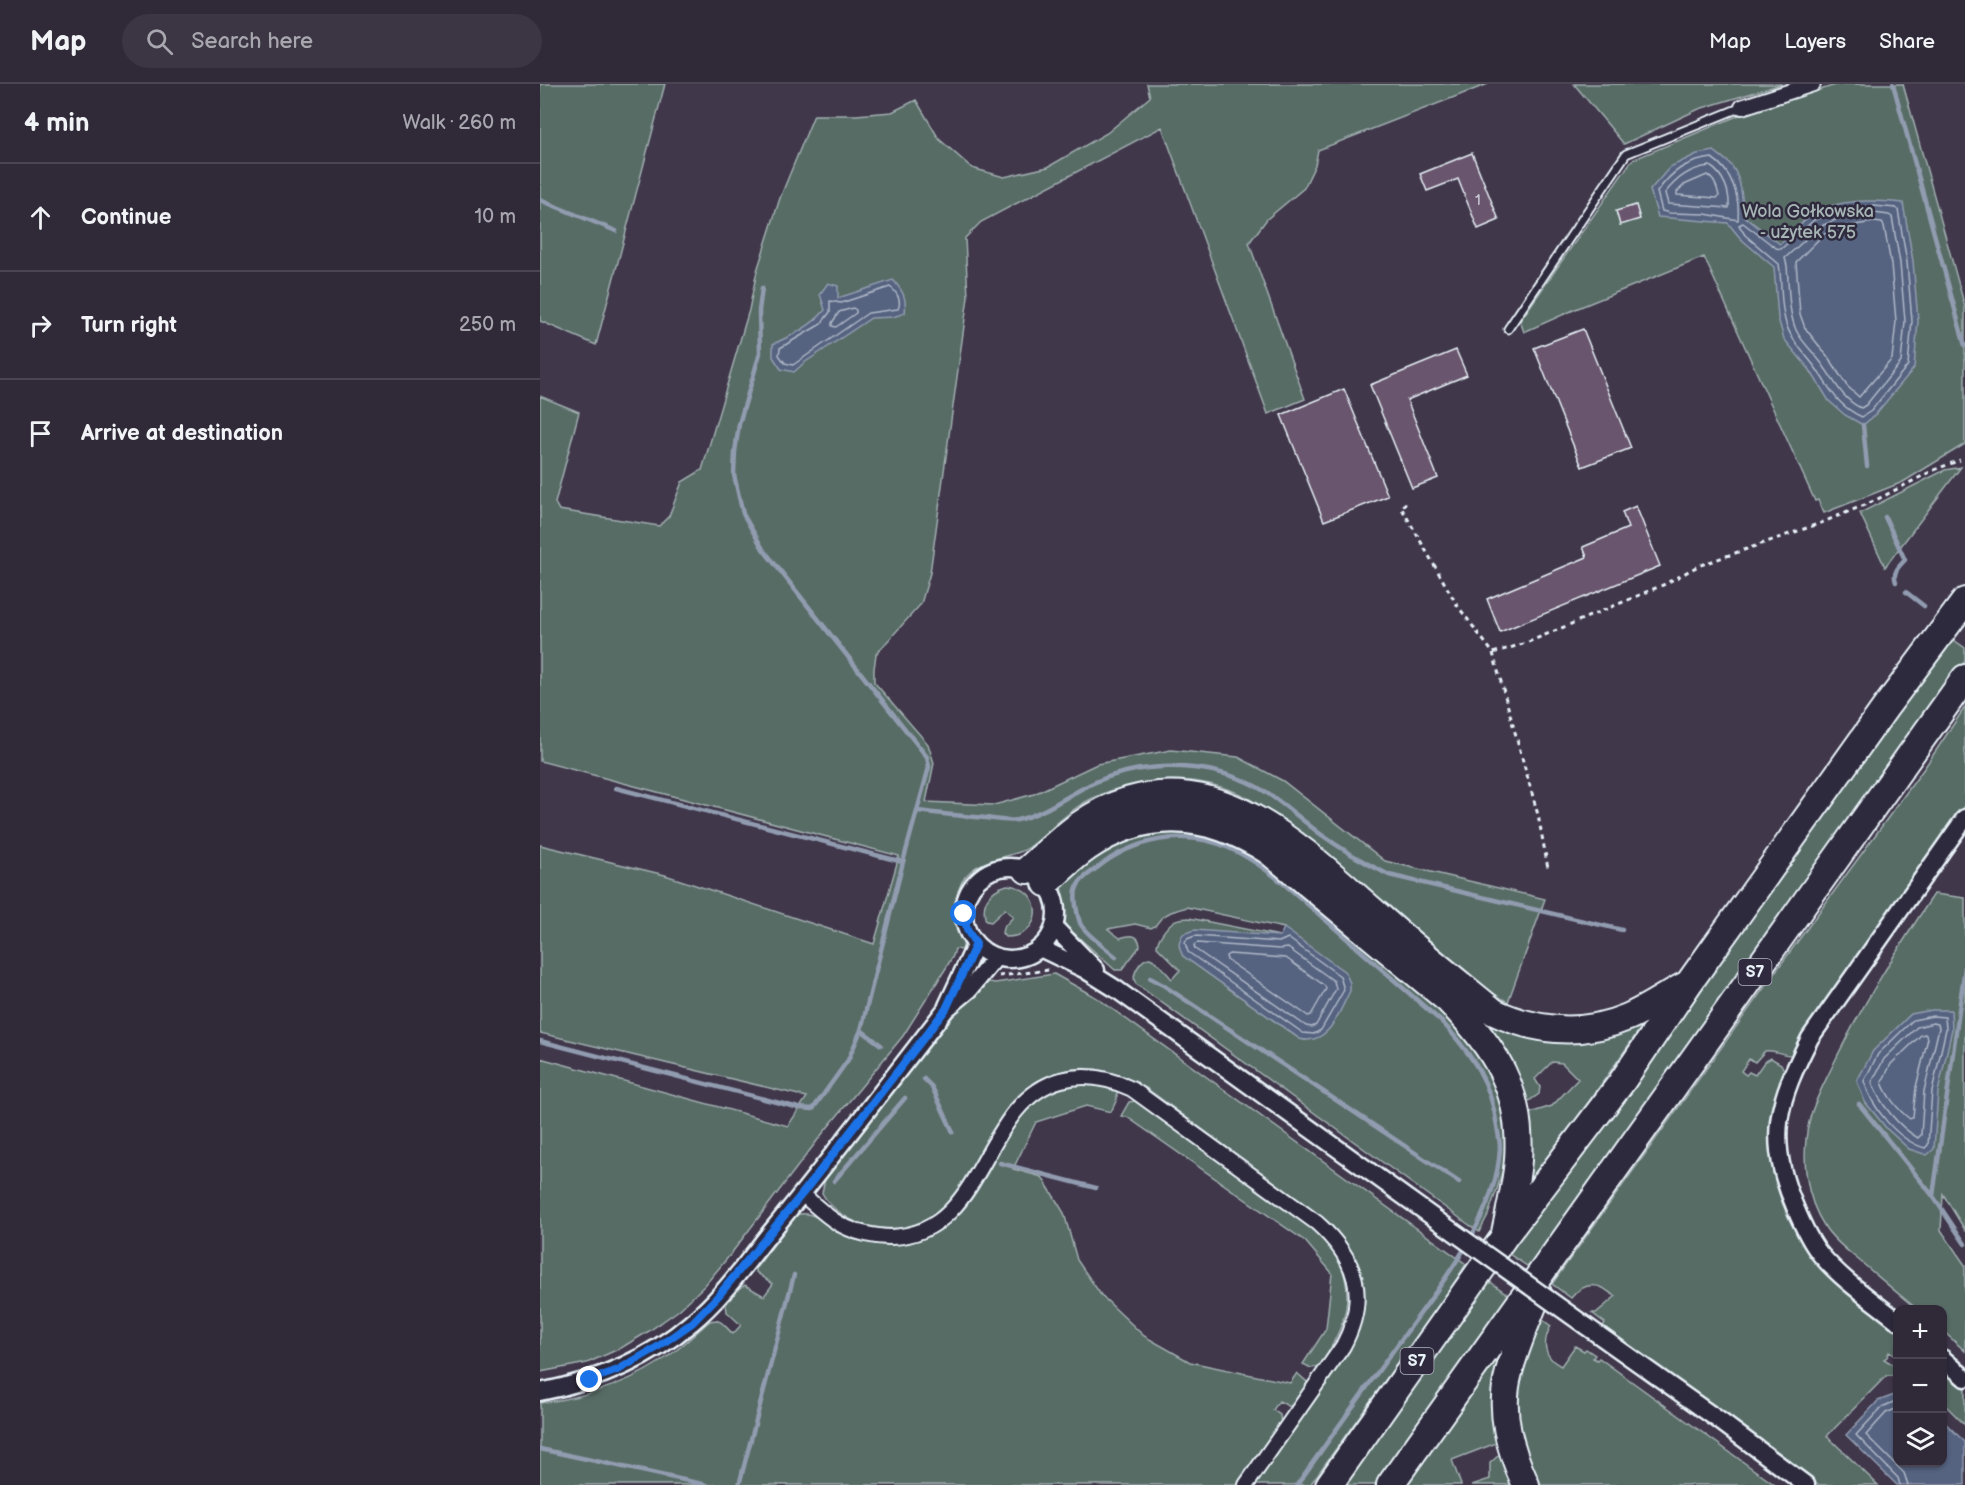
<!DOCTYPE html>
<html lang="en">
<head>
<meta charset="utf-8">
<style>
	:root { --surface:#302938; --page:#3c3543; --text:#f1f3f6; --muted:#a8a6ae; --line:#4b4553 }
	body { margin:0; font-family:"Balsamiq Sans",sans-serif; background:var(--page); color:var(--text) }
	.controls { position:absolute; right:18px; bottom:18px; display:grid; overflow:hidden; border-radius:12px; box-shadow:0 2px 4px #0004 }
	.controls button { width:54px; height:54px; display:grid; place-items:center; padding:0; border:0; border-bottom:2px solid var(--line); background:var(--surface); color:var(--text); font:30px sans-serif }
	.stop { position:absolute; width:18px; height:18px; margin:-14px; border:4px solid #1a73e8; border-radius:50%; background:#fff }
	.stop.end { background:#1a73e8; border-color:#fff; box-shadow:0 2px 6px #0008 }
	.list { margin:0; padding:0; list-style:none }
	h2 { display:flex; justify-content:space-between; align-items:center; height:78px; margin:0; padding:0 24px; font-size:26px }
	h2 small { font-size:20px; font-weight:400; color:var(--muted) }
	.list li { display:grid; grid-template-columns:39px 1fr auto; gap:18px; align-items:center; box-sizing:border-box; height:108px; padding:0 24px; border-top:2px solid var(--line) }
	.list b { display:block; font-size:22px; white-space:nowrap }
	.list em { font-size:20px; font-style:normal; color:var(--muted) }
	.icon { flex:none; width:33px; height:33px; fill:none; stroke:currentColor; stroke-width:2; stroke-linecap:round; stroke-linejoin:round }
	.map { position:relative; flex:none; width:1425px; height:1401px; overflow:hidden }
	header { display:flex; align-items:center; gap:36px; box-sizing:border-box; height:84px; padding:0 30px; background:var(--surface); border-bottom:2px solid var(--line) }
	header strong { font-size:28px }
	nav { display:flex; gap:33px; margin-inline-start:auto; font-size:21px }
	.search { width:420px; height:54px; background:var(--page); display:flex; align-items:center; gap:15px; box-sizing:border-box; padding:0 21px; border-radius:33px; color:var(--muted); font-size:22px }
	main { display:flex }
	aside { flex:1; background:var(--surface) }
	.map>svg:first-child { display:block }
	.green { fill:#586c66; stroke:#a0aeaf; stroke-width:1.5 }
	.water { fill:#576380; stroke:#919cb0; stroke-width:1.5 }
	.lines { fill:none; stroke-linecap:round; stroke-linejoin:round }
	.shore { stroke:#aeb8c8; stroke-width:1.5 }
	.stream { stroke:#919cb0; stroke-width:4.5 }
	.building { fill:#69556d; stroke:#e8f1f8; stroke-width:1.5 }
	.service-casing { stroke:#e8f1f8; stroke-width:11 }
	.minor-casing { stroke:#e8f1f8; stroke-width:18 }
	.tertiary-casing { stroke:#e8f1f8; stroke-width:21 }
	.motorway-casing { stroke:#e8f1f8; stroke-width:30 }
	.path { stroke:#e8f1f8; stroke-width:3; stroke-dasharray:4.5 4.5; stroke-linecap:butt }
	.service { stroke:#2f2a3d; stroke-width:7 }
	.minor { stroke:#2f2a3d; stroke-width:14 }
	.tertiary { stroke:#2f2a3d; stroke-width:16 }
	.motorway { stroke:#2f2a3d; stroke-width:26 }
	.tertiary-bridge-casing { stroke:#e8f1f8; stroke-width:21; stroke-linecap:butt }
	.tertiary-bridge { stroke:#2f2a3d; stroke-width:16 }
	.route { stroke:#1a73e8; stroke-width:8 }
	.labels { text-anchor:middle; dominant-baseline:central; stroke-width:5; stroke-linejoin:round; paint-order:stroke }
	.number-label { font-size:15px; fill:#c8cad5 }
	.shield { fill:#2f2a3d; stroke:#b0b5c0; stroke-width:1.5 }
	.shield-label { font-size:16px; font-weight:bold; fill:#e8f1f8 }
	.park-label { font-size:18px; fill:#a7b5b6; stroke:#2f2a3d }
</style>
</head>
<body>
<header>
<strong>Map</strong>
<div class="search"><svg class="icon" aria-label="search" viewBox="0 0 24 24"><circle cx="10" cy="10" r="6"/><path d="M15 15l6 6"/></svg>Search here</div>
<nav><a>Map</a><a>Layers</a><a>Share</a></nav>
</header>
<main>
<aside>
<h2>4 min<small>Walk · 260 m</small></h2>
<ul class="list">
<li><svg class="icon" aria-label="ahead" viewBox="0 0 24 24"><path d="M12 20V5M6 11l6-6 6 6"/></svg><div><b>Continue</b></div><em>10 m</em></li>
<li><svg class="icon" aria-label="right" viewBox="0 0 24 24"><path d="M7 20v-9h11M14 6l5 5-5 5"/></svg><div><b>Turn right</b></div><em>250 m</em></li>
<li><svg class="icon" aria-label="arrive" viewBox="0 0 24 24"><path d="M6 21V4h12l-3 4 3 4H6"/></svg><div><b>Arrive at destination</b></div></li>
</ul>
</aside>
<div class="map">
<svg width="1425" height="1401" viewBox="0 0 1425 1401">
	<rect width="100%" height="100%" fill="#40374b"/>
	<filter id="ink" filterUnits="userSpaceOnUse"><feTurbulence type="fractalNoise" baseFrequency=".0167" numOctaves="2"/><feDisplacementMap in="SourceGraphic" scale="12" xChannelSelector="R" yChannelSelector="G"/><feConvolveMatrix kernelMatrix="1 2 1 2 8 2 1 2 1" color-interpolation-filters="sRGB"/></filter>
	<g filter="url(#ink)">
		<path class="green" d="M0 0H125L56 261 0 237Z
			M607 0H948L778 66 775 81 764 104 727 135 709 159 765 315 728 330 622 43 441 138 425 154 428 213 390 489 381 520 336 570 334 585V598L388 660 394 679 386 718 454 721 494 710 557 680 631 666 698 673 743 697 845 777 1005 815 968 918C935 900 906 875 878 850 839 817 801 781 760 750 742 736 721 720 700 710 654 689 596 693 551 715 538 721 528 730 517 739 507 748 495 762 482 767 459 776 428 776 419 805 416 813 416 827 418 836 420 848 426 854 422 866L415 865 413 872 406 884 363 952 283 1049 190 1171 165 1201 139 1226 109 1247 81 1264 47 1279 0 1288V974L248 1042 267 1013 0 949V761L125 791 334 860 359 772 0 677V312L39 328 15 419 19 426 119 442 129 432 142 398 162 386 209 226 217 187 240 114 274 31H316L352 28 376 16 399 55 432 84 464 93 508 83 567 49 610 13Z
			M1034 0H1242L1159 25 1084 60Z
			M1299 0H1363L1425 223V360L1363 398 1284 429 1278 416 1275 417 1164 173 1038 224 984 248 980 237 1092 76 1202 30Z
			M1421 383 1345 483 1320 429 1405 386Z
			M1411 554 1425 564V577L990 1184 969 1170Z
			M1425 623V722L1253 971C1243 972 1235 965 1225 967L1215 978 1209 975 1201 987 1206 991 1209 988 1215 991 1224 978 1231 974 1241 980 1245 988C1241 1010 1234 1033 1231 1056 1230 1070 1233 1087 1237 1101 1255 1173 1304 1203 1357 1248V1273L1349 1268 1347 1273 1344 1275 1357 1283V1292H1346L1287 1352 1338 1401H1279L1224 1358 1063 1242 1065 1239 1052 1229H1056L1076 1212C1071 1210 1068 1207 1063 1204 1050 1198 1039 1204 1031 1214L1012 1200 1244 876 1385 683Z
			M656 742 723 772 929 948 956 997 968 1050 965 1078 957 1105 948 1131 939 1148 596 900C590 891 602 873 610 874 617 876 626 889 632 895L640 886 617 863C617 855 627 842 634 837 638 834 644 835 649 834L740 852 643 872 760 955 766 956 744 844 647 823 631 828 622 833 615 842 611 844 595 840 568 845 580 854C590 851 599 849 600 862L582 886H575L526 842 524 837 522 799 578 753Z
			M467 801C506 804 504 854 465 853L462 849 463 844 473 833 465 825 451 838 446 837C440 819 450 806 467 801Z
			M1394 810 1425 814V1146L1403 1110 1401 1146 1425 1181V1267L1403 1247 1402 1226 1377 1225C1358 1210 1340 1194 1321 1178 1309 1168 1294 1157 1285 1143 1265 1113 1261 1073 1269 1038 1273 1019 1284 1000 1292 983 1321 922 1357 866 1394 810Z
			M514 890 557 914 926 1180 910 1206 770 1401H715L811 1263C833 1216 825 1173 787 1137L606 1004C581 990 556 981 528 986 513 989 498 995 486 1005 431 1048 424 1163 329 1142 311 1138 291 1126 282 1109L285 1095 429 912 444 897 455 899Z
			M902 894 961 939 1112 928 986 1107 987 1032 993 1028 1012 1022 1038 995 1022 979 1012 978 995 995 1000 1003 999 1010 989 1017H985C976 995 969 973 956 953 942 931 920 913 902 894Z
			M537 1001H556L577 1007V1015L571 1028 546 1022 496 1038 473 1085 502 1093 524 1129 537 1176 561 1211 604 1252 650 1278 750 1299 757 1289 767 1298 768 1303 755 1322H748L739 1317 733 1326 740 1331 741 1341 698 1401H0V1319C48 1313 96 1297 134 1268 147 1258 158 1247 170 1237 181 1233 186 1244 193 1250L201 1241 187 1228 186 1220 201 1203 205 1201 224 1212 233 1200 216 1188V1184L256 1131C275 1125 288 1143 304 1151 332 1165 369 1163 397 1148 431 1128 448 1087 467 1054 478 1037 488 1020 506 1010 516 1005 527 1003 537 1001Z
			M595 1017C635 1040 671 1068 708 1095 735 1115 771 1138 792 1165 798 1173 803 1184 805 1194 813 1228 796 1255 780 1283L771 1284 763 1280 786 1245 792 1189 765 1157 587 1033 581 1032 589 1018Z
			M949 1197 970 1212 834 1401H803Z
			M996 1231 1011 1242C1002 1258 1003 1273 1021 1282L1035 1262 1044 1267 1046 1265 1055 1271 1053 1274 1057 1276 1059 1274 1235 1401H996L973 1326Z
			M965 1261 959 1358 912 1376 921 1401H863Z
			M1402 1286 1425 1305V1341L1403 1319Z
			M959 1371 963 1372 979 1401H932L950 1395V1379Z"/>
		<path class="water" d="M1174 67C1179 71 1185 75 1190 80 1202 93 1202 115 1204 132L1240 160C1251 152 1260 138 1271 131 1297 114 1333 116 1363 119L1373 177 1378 237 1374 284 1335 331 1323 341 1305 331 1289 317 1270 286 1244 255 1238 234 1234 183 1201 155 1188 139 1118 133 1110 106 1130 83 1157 70Z
			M353 196C363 207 367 214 365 229L353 233 331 234 264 279 254 288 241 285 233 273V260C251 252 272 242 285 226L280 210 288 199 298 202V214Z
			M744 844 805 888 810 899V907C799 928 789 962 760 955L643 872C638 863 638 859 643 850L654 846 740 852Z
			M1392 926H1411L1412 945 1398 1008 1394 1065 1387 1071 1369 1065 1347 1045 1325 1018 1317 997 1333 967 1371 930Z
			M1357 1310 1358 1378H1402L1403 1337 1425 1358V1401H1357L1306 1351 1338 1317Z"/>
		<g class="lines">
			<path class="shore" d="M1172 74C1192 87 1200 112 1198 136L1165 130 1130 129 1122 127 1117 108C1132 87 1146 77 1172 74Z
				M1170 82C1184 91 1190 108 1189 124L1128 120 1125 109C1137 94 1150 84 1170 82Z
				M1167 91C1175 96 1177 103 1179 112L1177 114 1137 111V108L1144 101Z
				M1334 122 1356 124 1358 126 1367 178 1372 237 1368 281 1331 327 1322 333C1296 321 1290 304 1275 283 1263 267 1250 256 1245 236 1240 218 1242 198 1239 180L1205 151 1199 141 1203 139 1236 164 1241 165 1274 136 1298 127Z
				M1334 129 1349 131 1352 133 1360 179 1365 237 1361 278 1326 321 1321 324C1300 314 1293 293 1279 276 1272 267 1261 257 1256 246 1248 227 1249 203 1247 182L1245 174 1279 143 1300 134Z
				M1334 138 1342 139 1344 142 1351 180 1356 237 1352 275 1319 313 1307 302 1288 273 1265 244 1260 230 1256 178 1284 150 1302 143Z
				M350 203C357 208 362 217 358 225L328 229 253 281 245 279 239 271 240 264 281 240 290 228V217L301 219Z
				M313 224 316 226V229L296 243 292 242V239L299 228Z
				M655 852 739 858 748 854 800 892 804 906 781 946 774 950 763 949 648 868 645 859 647 855Z
				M657 859 739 865 748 864 794 897 796 905 776 941 772 943 766 942 655 865 654 861Z
				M689 870 746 874 785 902 786 905 771 931 768 932 687 876 686 872Z
				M1393 932 1405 933 1406 945 1392 1007 1388 1061 1385 1064C1357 1056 1332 1024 1324 997L1338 970 1373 936Z
				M1393 939 1398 940 1399 944 1384 1007 1381 1051 1378 1054C1359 1043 1339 1019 1332 998L1344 975 1377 943Z
				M1385 950 1388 954 1376 1003 1373 1033 1370 1035C1359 1027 1346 1011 1342 998L1351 980 1381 951Z
				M1358 1316 1342 1323 1316 1351 1358 1394 1360 1401
				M1358 1324 1346 1329 1326 1351 1364 1389 1368 1401"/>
			<path class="stream" d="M1353 0 1425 262
				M0 116 76 147
				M1323 341 1327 382
				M1345 433 1365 476C1359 482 1352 489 1356 498
				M1366 508 1384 522
				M76 704 363 778
				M378 727C401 730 423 732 446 734 456 735 468 738 477 736 504 730 526 712 551 700 598 678 657 677 705 697 733 709 755 731 779 749 801 765 825 779 849 791L1082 846
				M576 873C567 865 544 849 540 839 537 830 533 811 537 803 540 795 550 789 557 784 593 755 645 744 689 764 723 779 752 807 780 831 821 867 862 903 903 939 932 971 951 998 957 1042 958 1049 960 1057 960 1064 957 1135 895 1208 855 1264 822 1310 789 1355 757 1401
				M610 894 623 901 919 1098
				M321 946 341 961
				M0 957 259 1024 273 1025 308 976 321 946 363 778 389 683 387 673 223 465 203 430 194 391 195 368 199 340 220 269 219 227 222 204
				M384 995 392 1003 413 1048
				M1319 1020 1393 1112 1425 1160
				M460 1079 556 1104
				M294 1097 365 1014
				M1393 1112 1425 883
				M0 1365 167 1401
				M199 1401 254 1191"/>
		</g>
		<path class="building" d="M932 69 959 136 938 145 918 95 887 107 880 90Z
			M1096 121 1100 135 1080 141 1076 127Z
			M1043 245 1091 364 1042 383 994 264Z
			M916 266 927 291 867 316 898 394 872 404 830 301Z
			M804 305 848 412 784 437 741 331Z
			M1096 422 1120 482 960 548 947 515 1047 473 1043 463 1088 444 1082 428Z"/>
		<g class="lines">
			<defs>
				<path id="service" d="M968 245 1086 70 1202 23"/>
				<path id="minor" d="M1202 23 1273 0
					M262 1110C274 1120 285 1131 298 1139 312 1148 335 1153 351 1153 448 1150 439 1019 521 996 546 989 569 994 592 1005L777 1139C817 1175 829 1213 803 1262L706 1401"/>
				<path id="tertiary" d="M424 829a46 46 0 1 1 92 0a46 46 0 1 1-92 0Z
					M514 843 556 886
					M500 864 544 885 576 905 897 1136
					M407 922 436 860
					M1358 1237C1332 1216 1303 1197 1281 1171 1270 1158 1262 1140 1255 1123 1225 1054 1238 1017 1270 954L1425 734
					M1046 1242 1180 1337 1266 1401
					M1402 1274 1425 1294
					M0 1308C56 1297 108 1276 151 1239 184 1212 208 1176 235 1143 293 1072 349 998 406 925L430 905 456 873"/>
				<path id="motorway" d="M487 786C518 758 546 729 587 717 689 686 769 772 839 832 876 865 915 896 954 928 997 948 1043 952 1088 933 1107 925 1125 912 1144 902
					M506 799C520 787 533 773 548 763 609 722 671 729 730 768L908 916C955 964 983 1006 978 1076 976 1100 970 1125 965 1149
					M789 1401 964 1153 1081 999 1149 899 1345 624 1425 517
					M850 1401 1425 594
					M986 1401C970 1366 958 1327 969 1288 976 1261 988 1235 998 1209"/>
			</defs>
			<use href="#service" class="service-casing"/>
			<use href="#minor" class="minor-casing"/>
			<use href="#tertiary" class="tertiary-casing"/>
			<use href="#motorway" class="motorway-casing"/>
			<path class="path" d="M866 419 861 423 917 521 953 569 986 559 1123 501 1158 482 1281 439 1334 417 1394 386 1420 376
				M953 569 998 731 1008 784
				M459 892 509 886"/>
			<use href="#service" class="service"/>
			<use href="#minor" class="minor"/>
			<use href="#tertiary" class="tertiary"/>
			<use href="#motorway" class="motorway"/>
			<defs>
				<path id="tertiary-bridge" d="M897 1136 1046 1242"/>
			</defs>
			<use href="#tertiary-bridge" class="tertiary-bridge-casing"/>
			<use href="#tertiary-bridge" class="tertiary-bridge"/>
		</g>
	</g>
	<g class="lines" filter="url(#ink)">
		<path class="route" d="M50 1296 78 1286 116 1264 152 1239 179 1211 262 1110 406 925 436 860 427 846 424 830"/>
	</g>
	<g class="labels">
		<g class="number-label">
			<text x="938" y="116">1</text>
		</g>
		<g class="shield">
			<rect x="1198.5" y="875" width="33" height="26" rx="4.5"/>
			<rect x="860.5" y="1264" width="33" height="26" rx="4.5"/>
		</g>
		<g class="shield-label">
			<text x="1215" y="888">S7</text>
			<text x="877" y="1277">S7</text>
		</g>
		<g class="park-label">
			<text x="1268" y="127">Wola Gołkowska<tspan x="1268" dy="21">- użytek 575</tspan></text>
		</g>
	</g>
</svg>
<div class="controls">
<button>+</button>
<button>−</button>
<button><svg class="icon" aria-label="layers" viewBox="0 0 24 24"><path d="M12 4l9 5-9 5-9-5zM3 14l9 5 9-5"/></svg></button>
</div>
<div class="stop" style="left:424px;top:830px"></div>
<div class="stop end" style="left:50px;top:1296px"></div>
</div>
</main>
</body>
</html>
